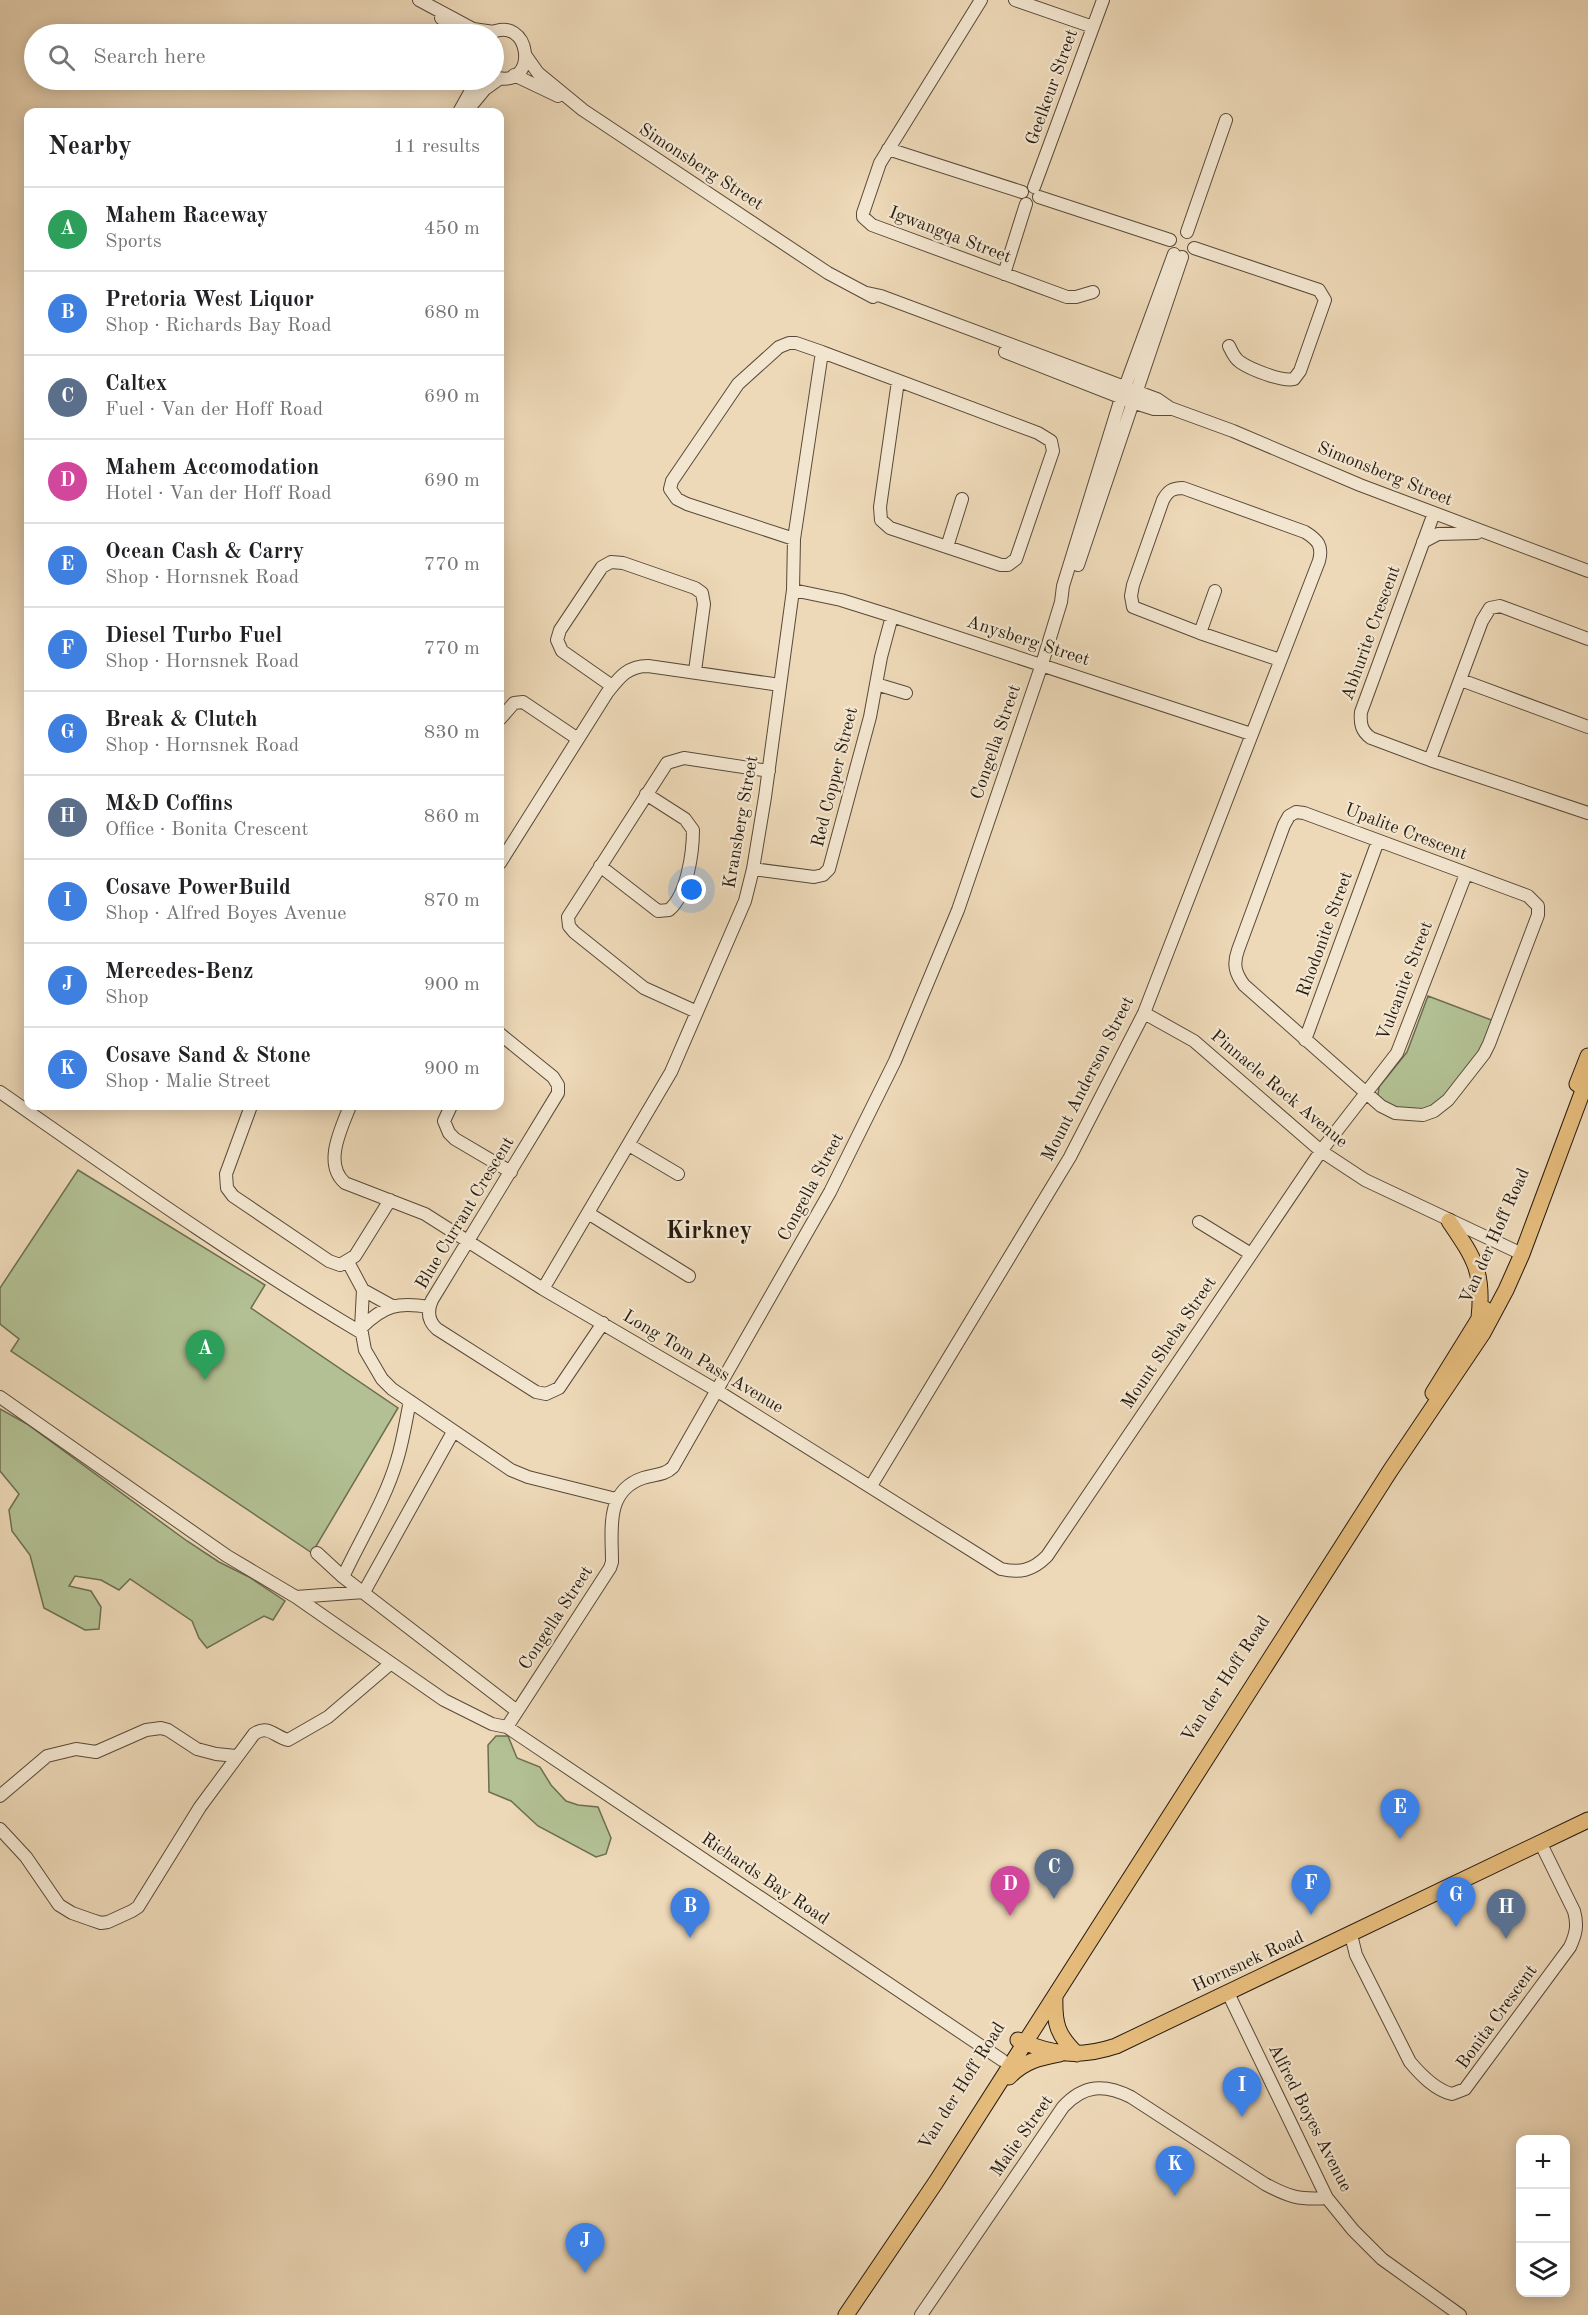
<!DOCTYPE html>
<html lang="en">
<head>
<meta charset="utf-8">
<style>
	:root { --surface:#fff; --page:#f6f6f6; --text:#202124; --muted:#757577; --line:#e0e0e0; --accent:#1a73e8 }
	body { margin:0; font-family:"Old Standard TT",serif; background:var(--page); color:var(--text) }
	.controls { position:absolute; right:18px; bottom:18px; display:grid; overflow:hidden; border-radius:12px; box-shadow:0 3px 15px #0003 }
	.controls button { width:54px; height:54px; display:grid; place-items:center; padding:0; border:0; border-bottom:2px solid var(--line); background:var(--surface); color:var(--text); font:30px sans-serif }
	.you { position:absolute; left:692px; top:890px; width:21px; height:21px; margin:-15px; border:4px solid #fff; border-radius:50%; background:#1a73e8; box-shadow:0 0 0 9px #1a73e833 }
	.badge { display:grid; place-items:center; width:39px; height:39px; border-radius:50%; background:var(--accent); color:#fff; font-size:20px; font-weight:700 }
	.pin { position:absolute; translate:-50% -50px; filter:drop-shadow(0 2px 3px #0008) }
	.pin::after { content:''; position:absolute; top:32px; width:21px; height:18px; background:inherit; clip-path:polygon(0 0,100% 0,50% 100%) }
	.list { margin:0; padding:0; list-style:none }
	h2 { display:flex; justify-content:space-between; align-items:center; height:78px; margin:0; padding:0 24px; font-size:26px }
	h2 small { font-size:20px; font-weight:400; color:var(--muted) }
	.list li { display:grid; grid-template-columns:39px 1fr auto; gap:18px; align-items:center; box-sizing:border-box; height:84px; padding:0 24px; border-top:2px solid var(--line) }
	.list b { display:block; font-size:22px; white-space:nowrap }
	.list p { margin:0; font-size:20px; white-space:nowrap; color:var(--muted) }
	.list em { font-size:20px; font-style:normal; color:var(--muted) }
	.icon { flex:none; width:33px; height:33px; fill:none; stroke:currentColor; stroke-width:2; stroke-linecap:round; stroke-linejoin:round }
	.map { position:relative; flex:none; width:1588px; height:2315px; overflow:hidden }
	.search { position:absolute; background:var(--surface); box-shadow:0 3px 15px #0003; left:24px; top:24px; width:480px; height:66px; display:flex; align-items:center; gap:15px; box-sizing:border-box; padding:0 21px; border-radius:33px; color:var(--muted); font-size:22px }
	.panel { position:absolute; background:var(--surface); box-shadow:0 3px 15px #0003; left:24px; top:108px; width:480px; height:1002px; border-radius:12px }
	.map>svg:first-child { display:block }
	.green { fill:#b2c093; stroke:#6c6e52; stroke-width:1.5 }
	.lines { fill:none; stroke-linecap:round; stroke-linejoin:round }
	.minor-casing { stroke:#584a3a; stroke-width:14 }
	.major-casing { stroke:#261b10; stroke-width:17 }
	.minor { stroke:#f3e6d0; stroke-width:12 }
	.major { stroke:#e6bc7c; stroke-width:15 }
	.labels { text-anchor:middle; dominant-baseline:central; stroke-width:4.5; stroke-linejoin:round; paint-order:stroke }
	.street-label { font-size:18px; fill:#261b10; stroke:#f3e6d0 }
	.district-label { font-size:24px; font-weight:bold; fill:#261b10; stroke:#f3e6d0 }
</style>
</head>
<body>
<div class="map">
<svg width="1588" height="2315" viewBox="0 0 1588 2315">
	<rect width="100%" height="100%" fill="#edd8b7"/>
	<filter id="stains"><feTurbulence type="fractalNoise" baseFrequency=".00333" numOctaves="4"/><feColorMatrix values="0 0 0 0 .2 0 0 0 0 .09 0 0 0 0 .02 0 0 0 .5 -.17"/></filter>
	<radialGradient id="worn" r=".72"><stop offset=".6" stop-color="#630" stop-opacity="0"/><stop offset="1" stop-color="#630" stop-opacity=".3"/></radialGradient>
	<path class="green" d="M1428 996 1494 1021C1481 1061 1459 1084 1427 1111L1390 1108 1378 1095 1379 1087 1407 1052Z
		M78 1170 265 1285 251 1308 398 1408 312 1553 11 1351 19 1339 0 1324V1288Z
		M0 1409 27 1424 187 1541 219 1562 249 1577 285 1601 273 1620 264 1616 207 1648 199 1638 192 1621 130 1579 119 1590 101 1580 75 1576 69 1586 91 1591 101 1607 99 1629 85 1630 44 1608 30 1555 12 1531 9 1510 19 1494 0 1471Z
		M496 1736H508L517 1758 540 1767 551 1785 566 1801 578 1805 598 1807 611 1838 606 1854 596 1857 538 1826 511 1801 489 1792 488 1745Z"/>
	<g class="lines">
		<defs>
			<path id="minor" d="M419 0 473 29 494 32
				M981 0 880 163 863 213V217L872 225 1067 297H1076L1093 292
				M1015 0 1093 27
				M441 18 461 34
				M489 34C531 11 541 91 494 77
				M526 56 538 73 583 110 828 273 873 297
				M514 75 558 96
				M459 112 477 80
				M466 112 485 89 499 79
				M888 149 1022 192
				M1034 187 1103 0
				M1039 197 1170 240
				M1187 232 1226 120
				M1194 248 1319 290 1325 300 1300 371 1294 379C1282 382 1250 369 1240 362 1234 358 1232 352 1229 346
				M1004 274 1026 204
				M867 293 881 296 1157 399 1170 408 1233 431 1360 485 1588 571
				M1005 352 1135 403 1154 409H1170
				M1434 513 1361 712C1360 723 1361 731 1371 738L1430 760 1588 813
				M794 539 687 504 677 499 670 489 672 481 738 384 779 347 789 343H796L822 352 1038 433 1051 441 1053 451 1016 559 1008 565H1001L890 528 881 520 880 507 898 381
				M1423 542 1438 534 1477 533
				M947 547 962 499
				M1078 565 1182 257
				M793 590 841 600 892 616 1251 734
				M1200 633 1215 591
				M1461 680 1588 727
				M876 684 906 693
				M612 686 562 651 557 640 560 630 602 567 611 562 623 563 695 588 702 593 704 604 695 671
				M500 719 514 703 523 702 578 739
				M1430 760 1482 621 1490 608 1500 606 1588 639
				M1296 812 1304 813 1528 896 1538 906V915L1489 1044 1484 1054 1448 1100 1434 1111 1423 1115 1395 1113 1381 1106 1244 985C1235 973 1233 964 1238 950L1284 825 1289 816Z
				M500 863 607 693C619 678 627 666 648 666L780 685
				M600 866 658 911 669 910C687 895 693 853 693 830L685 819 646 794
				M753 869 814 877 823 875 829 869 870 717 881 657 892 616
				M697 1012 644 988 574 932 569 926 568 917 667 763 684 758 769 771
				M1144 1013 1194 1041 1321 1151 1365 1180 1522 1254
				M500 1034 553 1077 558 1085V1093L432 1300C427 1311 428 1321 437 1329L536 1392 546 1394 559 1388 603 1323
				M1305 1040 1378 841
				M0 1092C119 1175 237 1259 362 1333
				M251 1106 226 1174 227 1188 233 1196 329 1261 340 1265 355 1256 390 1200
				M350 1106C341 1129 323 1164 345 1183L425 1214 543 1289 716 1390 1001 1569C1020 1573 1032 1571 1047 1556L1321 1151 1397 1053 1466 874
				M451 1106 444 1121 449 1133 455 1139 511 1172
				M629 1145 678 1174
				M588 1213 689 1276
				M1199 1222 1251 1254
				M348 1262 363 1290 361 1328 365 1350 382 1379 392 1389 511 1470 528 1477 616 1499
				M543 1289 671 1072 745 901 753 869 765 797 793 590 794 539 822 352
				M363 1290 392 1306
				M361 1328C384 1305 398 1302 429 1307
				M0 1397 227 1556 296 1597 444 1700 492 1724 507 1727 1002 2060
				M871 1486 1070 1157 1144 1013 1319 561C1323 546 1318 540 1305 532L1183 488C1172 488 1168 491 1163 500L1133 585 1131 596 1133 607 1200 633 1280 660
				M317 1553 343 1577 517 1711
				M343 1577C361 1538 385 1501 397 1460 403 1441 406 1420 410 1401
				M296 1597 364 1592 453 1432
				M507 1727 610 1568 612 1562C612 1529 605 1491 643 1478 654 1474 664 1476 673 1467L830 1192 895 1061 958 910 1042 664 1061 602 1063 586 1121 398 1174 254
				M0 1796 47 1756 76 1749 96 1752 146 1730 161 1728 168 1730 197 1749 216 1754 236 1756
				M0 1829 26 1857 59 1905 72 1913 92 1920 101 1923 108 1922 132 1911 138 1907 200 1807 254 1734C268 1724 275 1737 288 1740L328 1717 390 1664
				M1351 1935 1356 1955 1410 2062C1421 2075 1435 2090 1452 2094L1465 2089 1570 1947C1576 1934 1578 1925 1574 1911L1541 1844
				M1228 1993 1327 2198 1353 2230 1382 2259 1460 2315
				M921 2315 1063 2107C1084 2084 1105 2084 1131 2097L1265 2184C1289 2197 1299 2200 1327 2198"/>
			<path id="major" d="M1577 1084 1588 1056
				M1449 1221C1474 1258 1484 1271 1479 1318
				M1433 1393 1485 1309
				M1055 1996C1054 2023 1057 2035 1077 2054
				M1018 2040C1053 2055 1080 2058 1116 2046L1588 1820
				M1009 2077C1024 2061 1039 2058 1060 2054
				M846 2315 936 2182 1390 1471 1483 1333 1506 1290 1522 1254 1588 1077"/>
		</defs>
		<use href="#minor" class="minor-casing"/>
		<use href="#major" class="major-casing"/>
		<use href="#minor" class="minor"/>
		<use href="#major" class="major"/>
	</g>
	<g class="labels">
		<g class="street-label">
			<text transform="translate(1052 87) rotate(-70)">Geelkeur Street</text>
			<text transform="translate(701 167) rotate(33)">Simonsberg Street</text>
			<text transform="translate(950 235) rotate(21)">Igwangqa Street</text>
			<text transform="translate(1385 474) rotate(22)">Simonsberg Street</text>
			<text transform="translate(1371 633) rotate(-70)">Abhurite Crescent</text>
			<text transform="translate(1028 641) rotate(18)">Anysberg Street</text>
			<text transform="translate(996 742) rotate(-71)">Congella Street</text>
			<text transform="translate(835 777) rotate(-76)">Red Copper Street</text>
			<text transform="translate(741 822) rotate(-80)">Kransberg Street</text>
			<text transform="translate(1406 832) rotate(21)">Upalite Crescent</text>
			<text transform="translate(1325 934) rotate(-70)">Rhodonite Street</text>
			<text transform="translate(1405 981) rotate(-69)">Vulcanite Street</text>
			<text transform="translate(1088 1079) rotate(-63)">Mount Anderson Street</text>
			<text transform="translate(1279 1089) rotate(40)">Pinnacle Rock Avenue</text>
			<text transform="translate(811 1187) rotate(-62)">Congella Street</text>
			<text transform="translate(465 1213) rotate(-59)">Blue Currant Crescent</text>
			<text transform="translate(1495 1236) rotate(-66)">Van der Hoff Road</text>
			<text transform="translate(1169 1343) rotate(-56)">Mount Sheba Street</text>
			<text transform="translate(703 1362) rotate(31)">Long Tom Pass Avenue</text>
			<text transform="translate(556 1618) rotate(-57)">Congella Street</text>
			<text transform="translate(1226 1679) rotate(-57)">Van der Hoff Road</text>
			<text transform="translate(765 1879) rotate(34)">Richards Bay Road</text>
			<text transform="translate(1248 1962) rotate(-25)">Hornsnek Road</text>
			<text transform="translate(1497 2017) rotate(-54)">Bonita Crescent</text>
			<text transform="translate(962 2086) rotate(-58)">Van der Hoff Road</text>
			<text transform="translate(1310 2118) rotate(63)">Alfred Boyes Avenue</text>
			<text transform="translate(1022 2136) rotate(-55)">Malie Street</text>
		</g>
		<g class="district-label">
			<text x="709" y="1232">Kirkney</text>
		</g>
	</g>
	<rect width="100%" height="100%" filter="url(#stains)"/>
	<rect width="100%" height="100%" fill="url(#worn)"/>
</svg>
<div class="controls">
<button>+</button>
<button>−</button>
<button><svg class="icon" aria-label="layers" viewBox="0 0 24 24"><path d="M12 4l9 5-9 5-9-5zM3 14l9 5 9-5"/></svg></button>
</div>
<div class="you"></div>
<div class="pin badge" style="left:205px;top:1380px;background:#2e9e5b">A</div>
<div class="pin badge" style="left:690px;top:1938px;background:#3f7fe0">B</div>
<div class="pin badge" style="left:1054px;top:1899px;background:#5c6f8a">C</div>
<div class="pin badge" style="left:1010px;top:1916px;background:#d1479c">D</div>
<div class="pin badge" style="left:1400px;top:1839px;background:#3f7fe0">E</div>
<div class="pin badge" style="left:1311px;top:1915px;background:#3f7fe0">F</div>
<div class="pin badge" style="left:1456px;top:1927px;background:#3f7fe0">G</div>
<div class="pin badge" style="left:1506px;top:1939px;background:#5c6f8a">H</div>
<div class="pin badge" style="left:1242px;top:2117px;background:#3f7fe0">I</div>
<div class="pin badge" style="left:585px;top:2273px;background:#3f7fe0">J</div>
<div class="pin badge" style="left:1175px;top:2196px;background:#3f7fe0">K</div>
<div class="search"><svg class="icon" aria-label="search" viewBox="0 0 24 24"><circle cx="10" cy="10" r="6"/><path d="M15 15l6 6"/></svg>Search here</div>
<section class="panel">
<h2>Nearby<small>11 results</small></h2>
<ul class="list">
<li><span class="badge" style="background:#2e9e5b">A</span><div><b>Mahem Raceway</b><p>Sports</p></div><em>450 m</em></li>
<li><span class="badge" style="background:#3f7fe0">B</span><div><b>Pretoria West Liquor</b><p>Shop · Richards Bay Road</p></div><em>680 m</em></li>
<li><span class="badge" style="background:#5c6f8a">C</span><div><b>Caltex</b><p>Fuel · Van der Hoff Road</p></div><em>690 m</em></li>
<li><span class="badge" style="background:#d1479c">D</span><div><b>Mahem Accomodation</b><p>Hotel · Van der Hoff Road</p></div><em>690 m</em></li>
<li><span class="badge" style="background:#3f7fe0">E</span><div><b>Ocean Cash &amp; Carry</b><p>Shop · Hornsnek Road</p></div><em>770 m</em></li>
<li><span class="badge" style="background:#3f7fe0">F</span><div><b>Diesel Turbo Fuel</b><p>Shop · Hornsnek Road</p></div><em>770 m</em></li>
<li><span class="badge" style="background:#3f7fe0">G</span><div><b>Break &amp; Clutch</b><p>Shop · Hornsnek Road</p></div><em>830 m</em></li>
<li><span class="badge" style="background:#5c6f8a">H</span><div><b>M&amp;D Coffins</b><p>Office · Bonita Crescent</p></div><em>860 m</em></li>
<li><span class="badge" style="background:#3f7fe0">I</span><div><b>Cosave PowerBuild</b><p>Shop · Alfred Boyes Avenue</p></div><em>870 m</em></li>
<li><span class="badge" style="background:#3f7fe0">J</span><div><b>Mercedes-Benz</b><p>Shop</p></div><em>900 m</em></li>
<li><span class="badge" style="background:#3f7fe0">K</span><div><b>Cosave Sand &amp; Stone</b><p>Shop · Malie Street</p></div><em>900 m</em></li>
</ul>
</section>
</div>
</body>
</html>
